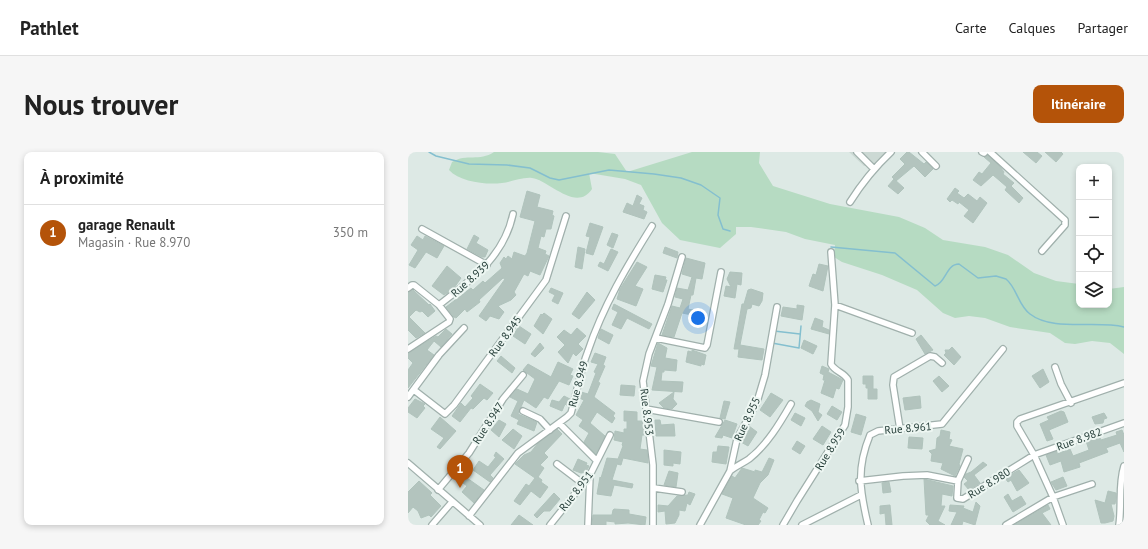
<!DOCTYPE html>
<html lang="fr">
<head>
<meta charset="utf-8">
<style>
	:root { --surface:#fff; --page:#f6f6f6; --text:#222; --muted:#767676; --line:#e0e0e0; --accent:#b45309 }
	body { margin:0; font-family:"PT Sans",sans-serif; background:var(--page); color:var(--text) }
	.controls { position:absolute; right:12px; top:12px; display:grid; overflow:hidden; border-radius:8px; box-shadow:0 2px 6px #0003 }
	.controls button { width:36px; height:36px; display:grid; place-items:center; padding:0; border:0; border-bottom:1px solid var(--line); background:var(--surface); color:var(--text); font:20px sans-serif }
	.you { position:absolute; left:290px; top:166px; width:14px; height:14px; margin:-10px; border:3px solid #fff; border-radius:50%; background:#1a73e8; box-shadow:0 0 0 6px #1a73e833 }
	.badge { display:grid; place-items:center; width:26px; height:26px; border-radius:50%; background:var(--accent); color:#fff; font-size:13px; font-weight:700 }
	.pin { position:absolute; translate:-50% -33px; filter:drop-shadow(0 1px 2px #0008) }
	.pin::after { content:''; position:absolute; top:21px; width:14px; height:12px; background:inherit; clip-path:polygon(0 0,100% 0,50% 100%) }
	.list { margin:0; padding:0; list-style:none }
	h2 { display:flex; justify-content:space-between; align-items:center; height:52px; margin:0; padding:0 16px; font-size:17px }
	h2 small { font-size:13px; font-weight:400; color:var(--muted) }
	.list li { display:grid; grid-template-columns:26px 1fr auto; gap:12px; align-items:center; box-sizing:border-box; height:56px; padding:0 16px; border-top:1px solid var(--line) }
	.list b { display:block; font-size:15px; white-space:nowrap }
	.list p { margin:0; font-size:13px; white-space:nowrap; color:var(--muted) }
	.list em { font-size:13px; font-style:normal; color:var(--muted) }
	.icon { flex:none; width:22px; height:22px; fill:none; stroke:currentColor; stroke-width:2; stroke-linecap:round; stroke-linejoin:round }
	.map { position:relative; flex:none; width:716px; height:373px; overflow:hidden; border-radius:8px }
	header { display:flex; align-items:center; gap:24px; box-sizing:border-box; height:56px; padding:0 20px; background:var(--surface); border-bottom:1px solid var(--line) }
	header strong { font-size:19px }
	nav { display:flex; gap:22px; margin-inline-start:auto; font-size:14px }
	.intro { display:flex; align-items:center; justify-content:space-between; box-sizing:border-box; height:96px; padding:0 24px }
	h1 { margin:0; font-size:28px }
	.button { padding:10px 18px; border-radius:8px; background:var(--accent); color:#fff; font-size:14px; font-weight:700 }
	main { display:flex; gap:24px; padding:0 24px }
	aside { flex:1; background:var(--surface); border-radius:8px; box-shadow:0 2px 6px #0003 }
	.map>svg:first-child { display:block }
	.built { fill:#ccd9d4 }
	.green { fill:#b6dbc2 }
	.lines { fill:none; stroke-linecap:round; stroke-linejoin:round }
	.stream { stroke:#84bfcf; stroke-width:1.5 }
	.building { fill:#b3c4be; stroke:#b0c3bc }
	.street-casing { stroke:#a0b0ac; stroke-width:8 }
	.street { stroke:#fff; stroke-width:5.5 }
	.labels { text-anchor:middle; dominant-baseline:central; stroke-width:4; stroke-linejoin:round; paint-order:stroke }
	.street-label { font-size:11px; fill:#1f3833; stroke:#edf6f2 }
</style>
</head>
<body>
<header>
<strong>Pathlet</strong>
<nav><a>Carte</a><a>Calques</a><a>Partager</a></nav>
</header>
<div class="intro"><h1>Nous trouver</h1><a class="button">Itinéraire</a></div>
<main>
<aside>
<h2>À proximité<small></small></h2>
<ul class="list">
<li><span class="badge">1</span><div><b>garage Renault</b><p>Magasin · Rue 8.970</p></div><em>350 m</em></li>
</ul>
</aside>
<div class="map">
<svg width="716" height="373" viewBox="0 0 716 373">
	<rect width="100%" height="100%" fill="#dde9e5"/>
	<path class="built" d="M441 0H482L470 13 456 14Z"/>
	<path class="green" d="M86 0H190L207 2 219 20 284 0H352L351 11 365 34 422 52 491 65 517 76 535 88 577 95 600 103 626 121 648 129 671 132V153H701V137L716 135V202L702 191 684 189 667 192 657 191 642 181 602 175 577 166 561 164 547 166 535 161 509 138 474 123 434 110 426 105 427 93 397 87 378 80 343 75H328V82L312 96 272 88 254 71 233 33 217 27 181 21 184 37C168 61 141 28 124 26 114 25 103 30 94 31 78 33 52 30 41 18L44 10C59 1 71 10 86 0Z"/>
	<g class="lines">
		<path class="stream" d="M21 0 28 4 61 12 99 13 122 16 142 26 151 28 201 18 246 22 273 26 293 33 312 46 310 63 315 77 322 79
			M423 95 487 101 527 134C538 131 538 112 551 112L570 126 588 124 598 127C609 136 610 153 622 162 645 180 688 168 716 175
			M366 179 392 182
			M364 191 391 196 393 174"/>
	</g>
	<path class="building" d="M499 0H501L516 12 518 10 525 17 517 25 506 14 488 29 484 25 497 12 492 7Z
		M615 0H629L634 4 628 11Z
		M637 0H653L655 2 648 10Z
		M580 3 593 16 596 20 595 22 606 31 603 34 615 46 611 51 597 38 599 35 585 23 573 34 565 28 571 20 574 22 583 11 576 5Z
		M486 27 496 36 490 42 480 34Z
		M547 36 551 39 549 41 556 46 560 42 569 49 572 45 579 51 565 71 556 64 561 58 551 50 550 52 544 48 542 50 539 47Z
		M119 39 132 43 129 55 145 59 144 63 146 64 143 77H138L136 85 133 84 130 96 138 99 137 102 141 104 132 123 122 119 120 124 116 122 106 140 108 143 103 148 90 154 96 160 91 167 82 164 78 169 71 164 97 127 95 126 71 148 72 150 59 160 57 157 48 166 46 165 38 155 63 136 65 138 75 129 77 131 94 116 92 111 96 105 98 107 100 104 104 107 106 100 117 104 119 101 127 69 112 65Z
		M229 43 234 46 231 52 236 54 235 58 239 60 236 67 215 60 219 51 225 54Z
		M182 71 195 75 185 103 178 101 182 85 178 84Z
		M204 81 210 83 205 96 199 93Z
		M66 83 71 86 68 91 80 98 77 105H74L59 97Z
		M9 84 15 88 17 84 36 94 29 106 18 100 7 116 1 113 10 98 3 93Z
		M170 95 177 97 174 117 167 115Z
		M257 95 270 100 269 106 255 101Z
		M203 97 210 100 200 119 190 114 192 110 196 112Z
		M278 106 297 111 294 127 288 126 285 143H283L280 157 285 158 284 163 274 161 266 185 254 183 264 154 272 156 275 147 267 145 269 136 280 138 284 125 274 122Z
		M229 110 239 115 227 134 235 137 228 154 209 147 212 137Z
		M411 112 420 114 415 139 401 134 405 122 408 123Z
		M39 114 53 126 46 136 36 143 24 134Z
		M322 120 334 121 333 133 329 132 327 146 316 144 318 134 323 135 319 127Z
		M247 123 258 125 257 128H259L255 140 244 137Z
		M143 136 155 141 150 152 144 149 147 143 141 140Z
		M343 137 355 141 354 149 351 154 344 152 343 156 339 157 332 193 356 197 354 208 330 205 331 197H326L334 152H336L340 138Z
		M5 138 21 153 22 152 27 159 20 165 14 159 12 160 8 158 1 165 17 181 8 186 0 178V140Z
		M179 140 187 148 171 167 164 162Z
		M206 152 244 172 241 177 219 166 213 177 204 173 210 160 204 157Z
		M389 153 396 154 394 168 373 164 375 155 389 157Z
		M136 161 144 167 135 182 126 174 133 162 134 163Z
		M407 166 415 169 414 175 421 178V182L403 177Z
		M111 174 123 182 117 192 105 184Z
		M169 176 178 184 170 192 175 197 168 204 165 201 160 211 150 200 157 193 149 185 156 178 163 183Z
		M38 177 44 182 33 195 26 189 19 198 26 203 0 236V218L5 211 0 206V201L28 184 30 185Z
		M193 177 205 183 201 192 190 186Z
		M513 183 525 198 517 202 508 187Z
		M396 188 409 194 405 202 393 196Z
		M132 191 136 196 127 205 123 202Z
		M250 191 259 196 257 206 269 208 268 219 256 218V220H254L253 229 275 230 274 240 244 238 249 215 243 214Z
		M544 195 553 205 546 213 536 203 538 201 537 198H541Z
		M284 198 298 203 296 213 293 212V214L278 210 280 199 284 200Z
		M187 201 198 205 195 213 197 214 190 230 192 231 186 245 207 261 205 264 207 266 204 271 189 260 182 271 197 284 188 302 176 290 181 281 171 274 175 268 168 263 176 248 171 246 173 240 180 242 188 221 186 220 190 212 183 210Z
		M93 204 107 216 104 221 89 209Z
		M150 210 165 217 162 223 165 224 161 233 151 229 140 247 136 245 128 256 116 248 110 262 129 270 126 279 109 272 111 268 103 264 110 249 102 245 109 237 120 242 127 227 115 218 120 212 143 225Z
		M414 214 421 217 420 220 435 228 431 237 428 236 425 246 413 241 417 228H415L416 223 412 221Z
		M635 217 641 230 632 236 624 224Z
		M455 224H465V237H469V247H460V236H458V232H455Z
		M531 224 541 234 534 240 525 229Z
		M72 232 85 241 79 248 76 246 65 257 63 256 52 270 44 264 53 251 57 255 65 246 63 244Z
		M213 233 227 234 226 244 212 243Z
		M266 240 265 247 269 252 264 257 256 256 251 251Z
		M363 241 375 248 362 265 352 258Z
		M156 244 162 247 160 254 157 252 154 259 142 254 144 248 151 250Z
		M512 244 513 256 497 258 495 246Z
		M7 247 17 252 15 254 17 256 9 266 0 260V256Z
		M403 248 412 252 410 260 414 263 410 269 404 259 397 254 399 250Z
		M316 249 322 250 317 267 312 266Z
		M424 254 434 260 429 268 419 262Z
		M216 259 229 260V269H235L237 283H234L232 297 239 298 240 311 215 306 213 313 209 312 204 328 225 332 224 336 206 333 203 344 189 342 192 325 193 326 199 306 210 307 215 294 214 293 215 290 206 288 207 279 216 281V277H219V269H216Z
		M653 259 656 260 660 270 641 278 645 287 639 289 632 272 641 268 639 265Z
		M387 261 397 266 393 274 383 268Z
		M696 261 699 266 696 267 695 271 687 272 684 265Z
		M448 262 458 265 453 283 443 280Z
		M32 265 48 279 32 297 29 295 36 286 23 277Z
		M91 268 98 272 91 285 83 278Z
		M247 268H252L253 273 266 272 267 284H248Z
		M317 268 329 272 324 286 315 283 314 286 307 285Z
		M341 274 349 280 340 294 333 290Z
		M414 274 423 280 415 293 405 287Z
		M105 277 114 284 106 297 94 288Z
		M149 277 154 282 136 301 140 305 132 313 136 316 130 325 134 328 133 330 140 335 132 346 123 339 112 353 106 349 118 332 121 334 127 326 107 312 116 303 123 300 130 291Z
		M533 278 542 280 541 287 544 288 541 294 555 297 551 312 552 314 547 324 533 317 535 311 523 309 524 302 521 299 528 297 529 286 532 284Z
		M714 278 716 283V300L712 291 698 296 700 300 671 311 672 315 656 320 653 309 642 313 638 303 649 299V302L662 297 665 304 681 298 678 289 691 284 693 288 709 283 708 280Z
		M501 285 515 286 514 297 500 296Z
		M389 289 397 294 392 302 384 297Z
		M310 294 321 295 318 312 304 310 305 300H309Z
		M256 298 273 300 272 312 265 311V314L256 313Z
		M88 300 96 307 82 323 85 326 82 330 65 318 71 309 80 315 88 305 86 304Z
		M361 306 366 308 360 323 352 331 345 346 360 356 357 361 355 360 351 368 353 369 350 373H338L318 366 325 346 314 342 324 324 327 326 334 316 347 320V318L354 320Z
		M170 307 179 311 178 313 181 314 178 320 173 321 165 318Z
		M575 310 579 313 566 323 572 331 561 338 556 332 560 329 556 325 558 322 563 320Z
		M57 314 64 319 59 326 76 338 66 351 54 340 59 334 51 328 53 325 51 323Z
		M611 318 621 331 609 339 603 328 600 330 597 326Z
		M261 319 270 321 268 335 256 333Z
		M655 325 659 334 648 338 643 330Z
		M516 327 545 334 544 344 534 342 533 354H537L530 369 537 373H522L518 369 521 363H518Z
		M11 329 24 341 22 343 33 354 23 365 21 363 13 366 10 359 5 355 0 361V340Z
		M481 330 483 340 475 341 474 331Z
		M700 339 708 341V346L707 352H703L706 364 705 369 697 371H693L687 348 697 351Z
		M281 340 287 342 282 353 279 351 277 359 271 358V363L267 371 258 372 257 359 250 360V353L260 354 269 344 280 343Z
		M146 341 152 347 142 359H136L129 366 126 363Z
		M600 342 604 349 613 344 618 352 605 360 596 345Z
		M568 350 572 354 567 373 555 369 554 373H543L549 360 541 359 542 353 556 354 555 356 565 360Z
		M482 353 484 373H478L477 361 472 362V354Z
		M640 353 642 357 634 361 643 373H606Z
		M206 357 221 358V362L238 365 237 373 220 371 207 372V370L198 369V373H184L185 363H204L205 358Z
		M111 363 125 373H103Z"/>
	<g class="lines">
		<defs>
			<path id="street" d="M449 0 466 17
				M514 0 528 14
				M574 0 576 1 577 0
				M582 0 657 68V73L634 99
				M442 50C454 31 467 15 483 0
				M14 77 79 113
				M0 136 4 133H6L31 153C64 127 96 105 105 62
				M427 153 504 181
				M248 186 297 196 299 193 313 120
				M0 197 41 170 42 167 31 153
				M647 215 653 232 663 251
				M716 231 612 267 609 270V274L626 303 716 271
				M6 238 37 262 46 253 138 128 158 64
				M0 245 31 203 56 176
				M238 257 311 270
				M115 259 132 267 142 278
				M492 277 485 233 486 225 522 204 527 205 534 211
				M189 309 202 283
				M0 311 72 373
				M149 312 174 331
				M322 319C328 314 335 311 341 307 359 293 372 271 383 252
				M451 329 495 324 519 323 550 329 549 346 555 347 626 303 645 345 655 373
				M550 329 560 307
				M246 336 274 340
				M30 338 61 301 95 247 115 223
				M61 364 110 301 159 265 163 261C169 240 172 219 180 199 195 154 219 114 244 74
				M24 373 44 350
				M142 373 182 323 189 309 151 271
				M180 373 182 323
				M245 373V313L235 229 241 202 260 152 274 105
				M292 373 322 319 329 287 349 250 357 223 369 155
				M375 373 389 349 437 273 440 255V228C436 220 427 220 423 212L427 153 423 100
				M394 373 453 343
				M460 373C452 339 448 317 462 283L470 279 534 272 595 197
				M598 373 645 345 684 332
				M711 373C714 353 710 333 716 314"/>
		</defs>
		<use href="#street" class="street-casing"/>
		<use href="#street" class="street"/>
	</g>
	<g class="labels">
		<g class="street-label">
			<text transform="translate(62 127) rotate(-42)">Rue 8.939</text>
			<text transform="translate(97 184) rotate(-54)">Rue 8.945</text>
			<text transform="translate(170 232) rotate(-75)">Rue 8.949</text>
			<text transform="translate(239 260) rotate(83)">Rue 8.953</text>
			<text transform="translate(339 267) rotate(-65)">Rue 8.955</text>
			<text transform="translate(80 271) rotate(-57)">Rue 8.947</text>
			<text transform="translate(500 276) rotate(-5)">Rue 8.961</text>
			<text transform="translate(671 287) rotate(-20)">Rue 8.982</text>
			<text transform="translate(422 297) rotate(-58)">Rue 8.959</text>
			<text transform="translate(581 331) rotate(-32)">Rue 8.980</text>
			<text transform="translate(168 339) rotate(-52)">Rue 8.951</text>
		</g>
	</g>
</svg>
<div class="controls">
<button>+</button>
<button>−</button>
<button><svg class="icon" aria-label="locate" viewBox="0 0 24 24"><circle cx="12" cy="12" r="6"/><path d="M12 2v4M12 18v4M2 12h4M18 12h4"/></svg></button>
<button><svg class="icon" aria-label="layers" viewBox="0 0 24 24"><path d="M12 4l9 5-9 5-9-5zM3 14l9 5 9-5"/></svg></button>
</div>
<div class="you"></div>
<div class="pin badge" style="left:52px;top:336px">1</div>
</div>
</main>
</body>
</html>
